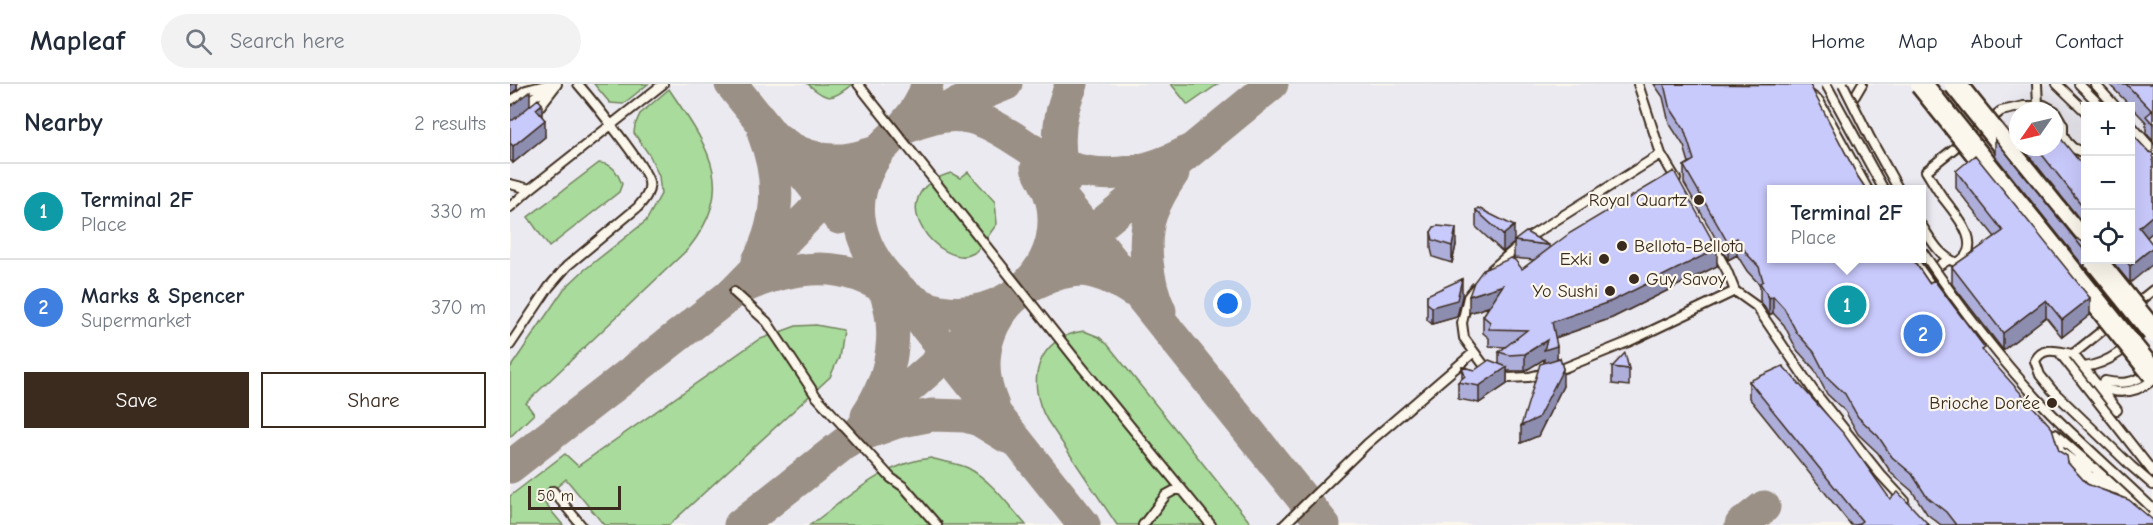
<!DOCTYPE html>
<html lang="en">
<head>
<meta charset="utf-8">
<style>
	:root { --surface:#fff; --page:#f2f2f3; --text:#1f2937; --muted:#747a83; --line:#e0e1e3; --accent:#3b2a1e }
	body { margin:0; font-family:"Comic Neue",sans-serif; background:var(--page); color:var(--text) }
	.controls { position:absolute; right:18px; top:18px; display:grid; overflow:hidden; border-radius:0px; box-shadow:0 6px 24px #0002 }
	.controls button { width:54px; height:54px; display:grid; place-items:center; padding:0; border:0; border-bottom:2px solid var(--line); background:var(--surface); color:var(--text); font:30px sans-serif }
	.compass { position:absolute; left:1499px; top:18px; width:54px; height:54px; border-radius:50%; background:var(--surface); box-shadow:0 6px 24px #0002; rotate:236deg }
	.scale { position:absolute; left:18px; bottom:15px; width:93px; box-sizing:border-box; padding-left:6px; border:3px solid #3b2a1e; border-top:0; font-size:16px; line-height:21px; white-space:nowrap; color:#3b2a1e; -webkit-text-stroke:4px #fbf7ec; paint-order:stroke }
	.you { position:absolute; left:718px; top:220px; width:21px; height:21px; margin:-15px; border:4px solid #fff; border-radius:50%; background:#1a73e8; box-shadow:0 0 0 9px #1a73e833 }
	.badge { display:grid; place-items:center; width:39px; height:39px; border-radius:50%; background:var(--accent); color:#fff; font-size:20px; font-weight:700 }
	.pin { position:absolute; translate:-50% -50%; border:3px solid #fff; box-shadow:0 2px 6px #0006 }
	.popup { position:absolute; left:1257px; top:101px; width:159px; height:78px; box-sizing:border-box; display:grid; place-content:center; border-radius:0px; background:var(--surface); filter:drop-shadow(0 2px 4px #0005); font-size:20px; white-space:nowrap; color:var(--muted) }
	.popup b { font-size:22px; color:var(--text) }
	.popup::after { content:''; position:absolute; left:50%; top:100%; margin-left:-12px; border:12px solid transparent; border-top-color:var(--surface) }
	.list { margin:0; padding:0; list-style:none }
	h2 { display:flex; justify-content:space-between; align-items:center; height:78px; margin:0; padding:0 24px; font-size:26px }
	h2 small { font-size:20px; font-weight:400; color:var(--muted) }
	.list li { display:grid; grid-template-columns:39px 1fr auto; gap:18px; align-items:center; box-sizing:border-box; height:96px; padding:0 24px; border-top:2px solid var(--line) }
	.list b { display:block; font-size:22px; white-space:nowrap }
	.list p { margin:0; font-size:20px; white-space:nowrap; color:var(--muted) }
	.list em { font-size:20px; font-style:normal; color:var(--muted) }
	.actions { display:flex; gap:12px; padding:18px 24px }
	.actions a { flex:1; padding:14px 0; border:2px solid var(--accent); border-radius:0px; text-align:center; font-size:21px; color:var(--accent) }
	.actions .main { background:var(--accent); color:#fff }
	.icon { flex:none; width:33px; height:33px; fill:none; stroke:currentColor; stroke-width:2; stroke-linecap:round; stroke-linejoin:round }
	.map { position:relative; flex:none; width:1643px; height:441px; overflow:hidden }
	header { display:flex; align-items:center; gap:36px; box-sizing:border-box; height:84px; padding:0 30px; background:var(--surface); border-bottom:2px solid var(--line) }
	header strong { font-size:28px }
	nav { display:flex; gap:33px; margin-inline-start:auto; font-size:21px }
	.search { width:420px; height:54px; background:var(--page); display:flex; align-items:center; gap:15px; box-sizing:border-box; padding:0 21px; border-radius:33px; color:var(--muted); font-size:22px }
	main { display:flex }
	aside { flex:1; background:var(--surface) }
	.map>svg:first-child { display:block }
	.built { fill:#eceaf1; fill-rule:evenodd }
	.green { fill:#a9db9c; stroke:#72825d; stroke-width:1.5 }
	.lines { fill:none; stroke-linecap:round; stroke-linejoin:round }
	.taxiway { stroke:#9b9085; stroke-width:33 }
	.lane-casing { stroke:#3b2a1e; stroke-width:12 }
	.lane { stroke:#fbf7ec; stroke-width:8 }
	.lane-bridge-casing { stroke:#3b2a1e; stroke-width:12; stroke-linecap:butt }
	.secondary-bridge-casing { stroke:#3b2a1e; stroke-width:26; stroke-linecap:butt }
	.lane-bridge { stroke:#fbf7ec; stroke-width:8 }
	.secondary-bridge { stroke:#fbf7ec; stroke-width:21 }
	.wall { fill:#adaed9; stroke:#3b2a1e; stroke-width:1.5 }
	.shaded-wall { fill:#8d8db0; stroke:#3b2a1e; stroke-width:1.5 }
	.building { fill:#c9cafc; stroke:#3b2a1e; stroke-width:1.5 }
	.poi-dot { fill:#3b2a1e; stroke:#fbf7ec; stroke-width:2 }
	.labels { text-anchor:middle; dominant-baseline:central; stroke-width:4.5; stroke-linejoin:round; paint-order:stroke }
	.poi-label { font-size:18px; fill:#3b2a1e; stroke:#fbf7ec; text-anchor:end }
</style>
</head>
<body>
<header>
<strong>Mapleaf</strong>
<div class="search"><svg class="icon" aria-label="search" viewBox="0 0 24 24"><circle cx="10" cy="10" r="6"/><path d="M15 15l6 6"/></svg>Search here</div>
<nav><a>Home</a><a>Map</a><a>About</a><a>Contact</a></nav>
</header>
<main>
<aside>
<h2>Nearby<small>2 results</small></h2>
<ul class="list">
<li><span class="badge" style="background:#0f9aa8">1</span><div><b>Terminal 2F</b><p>Place</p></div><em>330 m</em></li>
<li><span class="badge" style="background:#3f7fe0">2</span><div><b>Marks &amp; Spencer</b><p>Supermarket</p></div><em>370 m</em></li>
</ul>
<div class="actions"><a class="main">Save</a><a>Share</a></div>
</aside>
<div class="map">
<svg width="1643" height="441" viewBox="0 0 1643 441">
	<rect width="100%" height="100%" fill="#fbf7ec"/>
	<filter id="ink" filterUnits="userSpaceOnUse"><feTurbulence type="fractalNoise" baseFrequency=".0167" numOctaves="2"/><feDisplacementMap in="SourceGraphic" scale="12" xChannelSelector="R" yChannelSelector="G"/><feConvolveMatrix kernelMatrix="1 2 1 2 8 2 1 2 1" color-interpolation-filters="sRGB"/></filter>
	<g filter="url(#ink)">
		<path class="built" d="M0 0H1643V441H0ZM1576 22H1620V176H1576ZM1508 27H1544V63H1508ZM1262 106H1412V174H1262Z"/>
		<path class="green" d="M84 0H138L113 20 100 19Z
			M298 0H343C322 15 319 19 298 0Z
			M661 0H708L678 21Z
			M159 5C197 62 229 102 178 165L16 319 24 330 0 353V284L54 205 73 187 136 137 151 110 149 92 140 72 124 49 125 41 130 30Z
			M89 79C104 80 107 88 112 100L109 108 39 163 18 133Z
			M458 88 485 118 487 140C481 147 471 164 464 169 433 188 365 111 441 89L450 94Z
			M306 241 333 246 329 273 320 293 159 441H94L56 395 32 416 53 441H0V412L55 370 68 382 248 256 286 242Z
			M574 247 589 253 598 261 742 441H607L537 336C515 298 527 253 574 247Z
			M421 374C433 378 447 379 458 384 481 396 499 422 516 441H300C336 415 375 378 421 374Z"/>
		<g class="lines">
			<path class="taxiway" d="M221 0 329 134
				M428 28 496 0
				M269 56C293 76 327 81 356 71 360 70 366 69 369 66 375 62 380 55 385 50 400 36 413 20 417 0
				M527 83C536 100 544 115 544 134 546 194 488 237 431 227 411 224 395 212 382 198 365 181 352 158 349 134 345 103 362 70 385 50 394 42 424 33 436 32 469 28 496 49 522 66 574 100 629 95 681 66
				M555 97C546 64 547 31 562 0
				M539 98 814 441
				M565 162 762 0
				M248 177C270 136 271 94 254 51
				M231 204C282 181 338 174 383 211
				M393 214 574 441
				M650 227C638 201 631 158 641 130 646 115 654 102 663 89
				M483 322C462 273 479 222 527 198 540 192 556 186 571 186 588 187 608 197 622 206
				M357 331C384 291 392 240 370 195
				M340 355 490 224
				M0 383 224 208 314 116 361 72
				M230 441 340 355 387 338 422 331 455 332 469 336 497 353
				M1231 441 1254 423"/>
			<defs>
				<path id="lane" d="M348 0 567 277 701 441
					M1128 0 1151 70 1166 95
					M1291 0V4L1309 17 1358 106
					M1527 0 1528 21
					M1547 0 1576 28
					M1569 0 1591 22
					M1585 0 1605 22
					M1345 12 1352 0
					M0 18 16 6 39 0
					M27 26 47 0
					M0 32 21 15 45 0
					M1620 40 1643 66
					M0 100 20 105
					M0 123 20 105 153 0
					M1412 142C1422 157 1429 172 1447 179 1477 162 1444 129 1431 111 1426 104 1421 95 1416 87L1491 27 1514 22 1534 21 1545 27 1553 41V50L1557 58 1563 64 1576 70
					M1203 161 1217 187 1225 207 1246 222 1303 306 1370 390 1394 416
					M1430 181 1438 176
					M982 185 1019 153 1151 70
					M966 203 958 213 952 239 954 254 976 284 998 294 1019 293 1054 284 1118 258 1225 207
					M224 208 257 238 306 312 381 394 394 403 427 441
					M0 261 39 203 57 182 128 123C134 116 141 108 139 98 137 84 81 15 68 0
					M1549 268 1643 388
					M1563 270 1643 206
					M1574 283C1599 280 1621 262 1636 242
					M1589 302 1595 297C1613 301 1624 299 1639 288
					M1591 303C1610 312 1627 308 1643 296
					M1607 326 1563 270C1548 268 1533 261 1525 277L1530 291 1542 306 1621 382 1643 401
					M1545 350 1638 431H1643
					M1545 351 1555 382 1583 393 1597 395
					M1551 368C1562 375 1571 385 1585 384
					M1565 393 1608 406
					M43 407 71 441
					M633 441 656 411 667 405 673 407
					M774 441 857 360 963 269"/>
			</defs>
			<use href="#lane" class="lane-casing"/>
			<use href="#lane" class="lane"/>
			<defs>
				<path id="lane-bridge" d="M1316 0 1374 106
					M1333 0 1360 54 1389 106
					M1412 167C1450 223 1492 279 1540 328 1573 361 1609 392 1643 425
					M1402 174 1426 208"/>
				<path id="secondary-bridge" d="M1411 0 1643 289
					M1445 0 1576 163
					M1585 176 1643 248"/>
			</defs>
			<use href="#lane-bridge" class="lane-bridge-casing"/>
			<use href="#secondary-bridge" class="secondary-bridge-casing"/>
			<use href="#lane-bridge" class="lane-bridge"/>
			<use href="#secondary-bridge" class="secondary-bridge"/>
		</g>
		<path class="wall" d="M0 0H7V5L0 11V20L20 22 32 34 35 53 3 79 0 76Z
			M1144 0H1299L1348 93 1419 199 1475 270 1558 379 1577 400 1643 441H1431L1417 430 1402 407 1382 390 1368 369 1348 350 1335 327 1317 310 1304 285 1287 266 1274 241 1263 229 1259 231 1250 216V203L1249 200 1237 187 1227 171 1218 176 1174 99V82L1179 79 1174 62 1159 39 1153 13Z
			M1599 0H1643V148L1637 153 1620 199 1601 176H1620L1639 68 1643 69V57L1636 49V38Z
			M1508 37V58L1506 55V38Z
			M1485 55 1575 167V184L1485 72Z
			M1512 63H1544L1573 82 1575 80V142Z
			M1446 87 1580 231 1552 253 1536 233 1493 266 1442 200V183L1485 153 1446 104Z
			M966 126 1004 159 993 168 966 143Z
			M921 148 946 161 942 179 923 173 921 165Z
			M1004 157 1039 161V165L1207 182 1102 234 1045 254 1047 275 1053 302 1028 352 1011 359 1034 278V275L1015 287H997V300L969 319 948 315V298L952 294V283L965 286 989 280V268L996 263 979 262V254L973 249V232L979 223 959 229 1024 176 1004 174Z
			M917 211 952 212 947 233 922 240 917 236Z
			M1102 283 1119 285V302L1102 300Z
			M1239 297 1380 415 1419 441H1341L1239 314Z"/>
		<path class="shaded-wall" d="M0 0H7V5L0 11V23L20 7V24L0 40Z
			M32 20V37L26 25Z
			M35 36V53L3 79V62Z
			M1643 131V148L1629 160V143Z
			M1004 142V159L993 168V151Z
			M946 144V161L942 179V162Z
			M1227 154V171L1218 176V159Z
			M1643 163V180L1620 199V182Z
			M1207 165V182L1102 234 1042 255V238Z
			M952 195V212L947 233 922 240V223Z
			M993 201V218L959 229V212Z
			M1263 212V229L1259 231V214Z
			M1580 214V231L1552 253V236Z
			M1536 216V233L1493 266V249Z
			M1037 256 1047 262V279L1034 283V275L1015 287V270Z
			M997 283V300L969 319V302Z
			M1053 285V302L1028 352 1011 359V342Z"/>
		<path class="building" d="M1154 0 1300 1 1348 93 1356 105H1262V174H1402L1419 199 1424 196 1475 264 1472 266 1542 344 1549 367 1557 372 1558 379 1577 400 1619 416 1643 436V441H1446L1436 428 1417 413 1402 390 1382 373 1368 352 1348 333 1335 310 1317 293 1304 268 1287 249 1274 224 1263 212 1259 214 1250 199 1253 197 1249 183 1237 170 1227 154 1218 159 1174 82 1184 76 1174 45 1159 22Z
			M1616 0H1643V40L1636 32 1642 27Z
			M28 15 32 20 26 25 35 36 3 62 0 59V36H3Z
			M1525 23 1529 27H1520Z
			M1544 46 1573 82 1575 80V125L1526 63H1544Z
			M1620 48 1639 68 1643 69V131L1629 143 1643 161V163L1620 182 1615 176H1620Z
			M1485 55 1566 154 1573 158 1575 167Z
			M1465 71 1580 214 1552 236 1536 216 1493 249 1442 183 1493 147 1446 87Z
			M1164 87 1207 165 1102 217 1042 238 1047 262 1034 266 1037 256 1015 270 999 271 989 268 1017 246 979 245 980 238 973 232 993 201 959 212 964 198 973 186 1001 174 1005 176 1012 185 1060 149Z
			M968 124 1004 142 993 151 966 126Z
			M928 142 946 144 942 162 923 156 921 148 924 143Z
			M1016 148 1039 161 1004 157Z
			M952 195 947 216 922 223 917 219V211Z
			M1115 269 1119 285 1102 283Z
			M1050 274 1053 285 1028 334 1011 342 1030 280Z
			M979 276 997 283 969 302 948 298 955 292 952 283 965 286Z
			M1273 282 1334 350 1380 415 1388 408 1419 441H1347L1352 437 1239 297Z"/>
	</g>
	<g class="poi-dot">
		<circle cx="1189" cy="116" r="6"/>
		<circle cx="1112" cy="162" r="6"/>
		<circle cx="1094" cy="175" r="6"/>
		<circle cx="1124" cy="195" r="6"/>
		<circle cx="1100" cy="207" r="6"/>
		<circle cx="1542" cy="319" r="6"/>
	</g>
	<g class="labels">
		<g class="poi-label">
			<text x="1177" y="116">Royal Quartz</text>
			<text x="1124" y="162" text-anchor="start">Bellota-Bellota</text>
			<text x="1082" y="175">Exki</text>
			<text x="1136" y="195" text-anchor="start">Guy Savoy</text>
			<text x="1088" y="207">Yo Sushi</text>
			<text x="1530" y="319">Brioche Dorée</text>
		</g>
	</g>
</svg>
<div class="controls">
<button>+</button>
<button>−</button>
<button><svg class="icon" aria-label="locate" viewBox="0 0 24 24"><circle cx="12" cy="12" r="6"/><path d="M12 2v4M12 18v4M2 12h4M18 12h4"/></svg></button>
</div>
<svg class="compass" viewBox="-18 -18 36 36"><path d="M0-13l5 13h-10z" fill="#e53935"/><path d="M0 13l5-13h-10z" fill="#747a83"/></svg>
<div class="scale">50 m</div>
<div class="you"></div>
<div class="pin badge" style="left:1337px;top:221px;background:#0f9aa8">1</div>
<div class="popup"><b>Terminal 2F</b>Place</div>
<div class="pin badge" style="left:1413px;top:250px;background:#3f7fe0">2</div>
</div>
</main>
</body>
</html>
